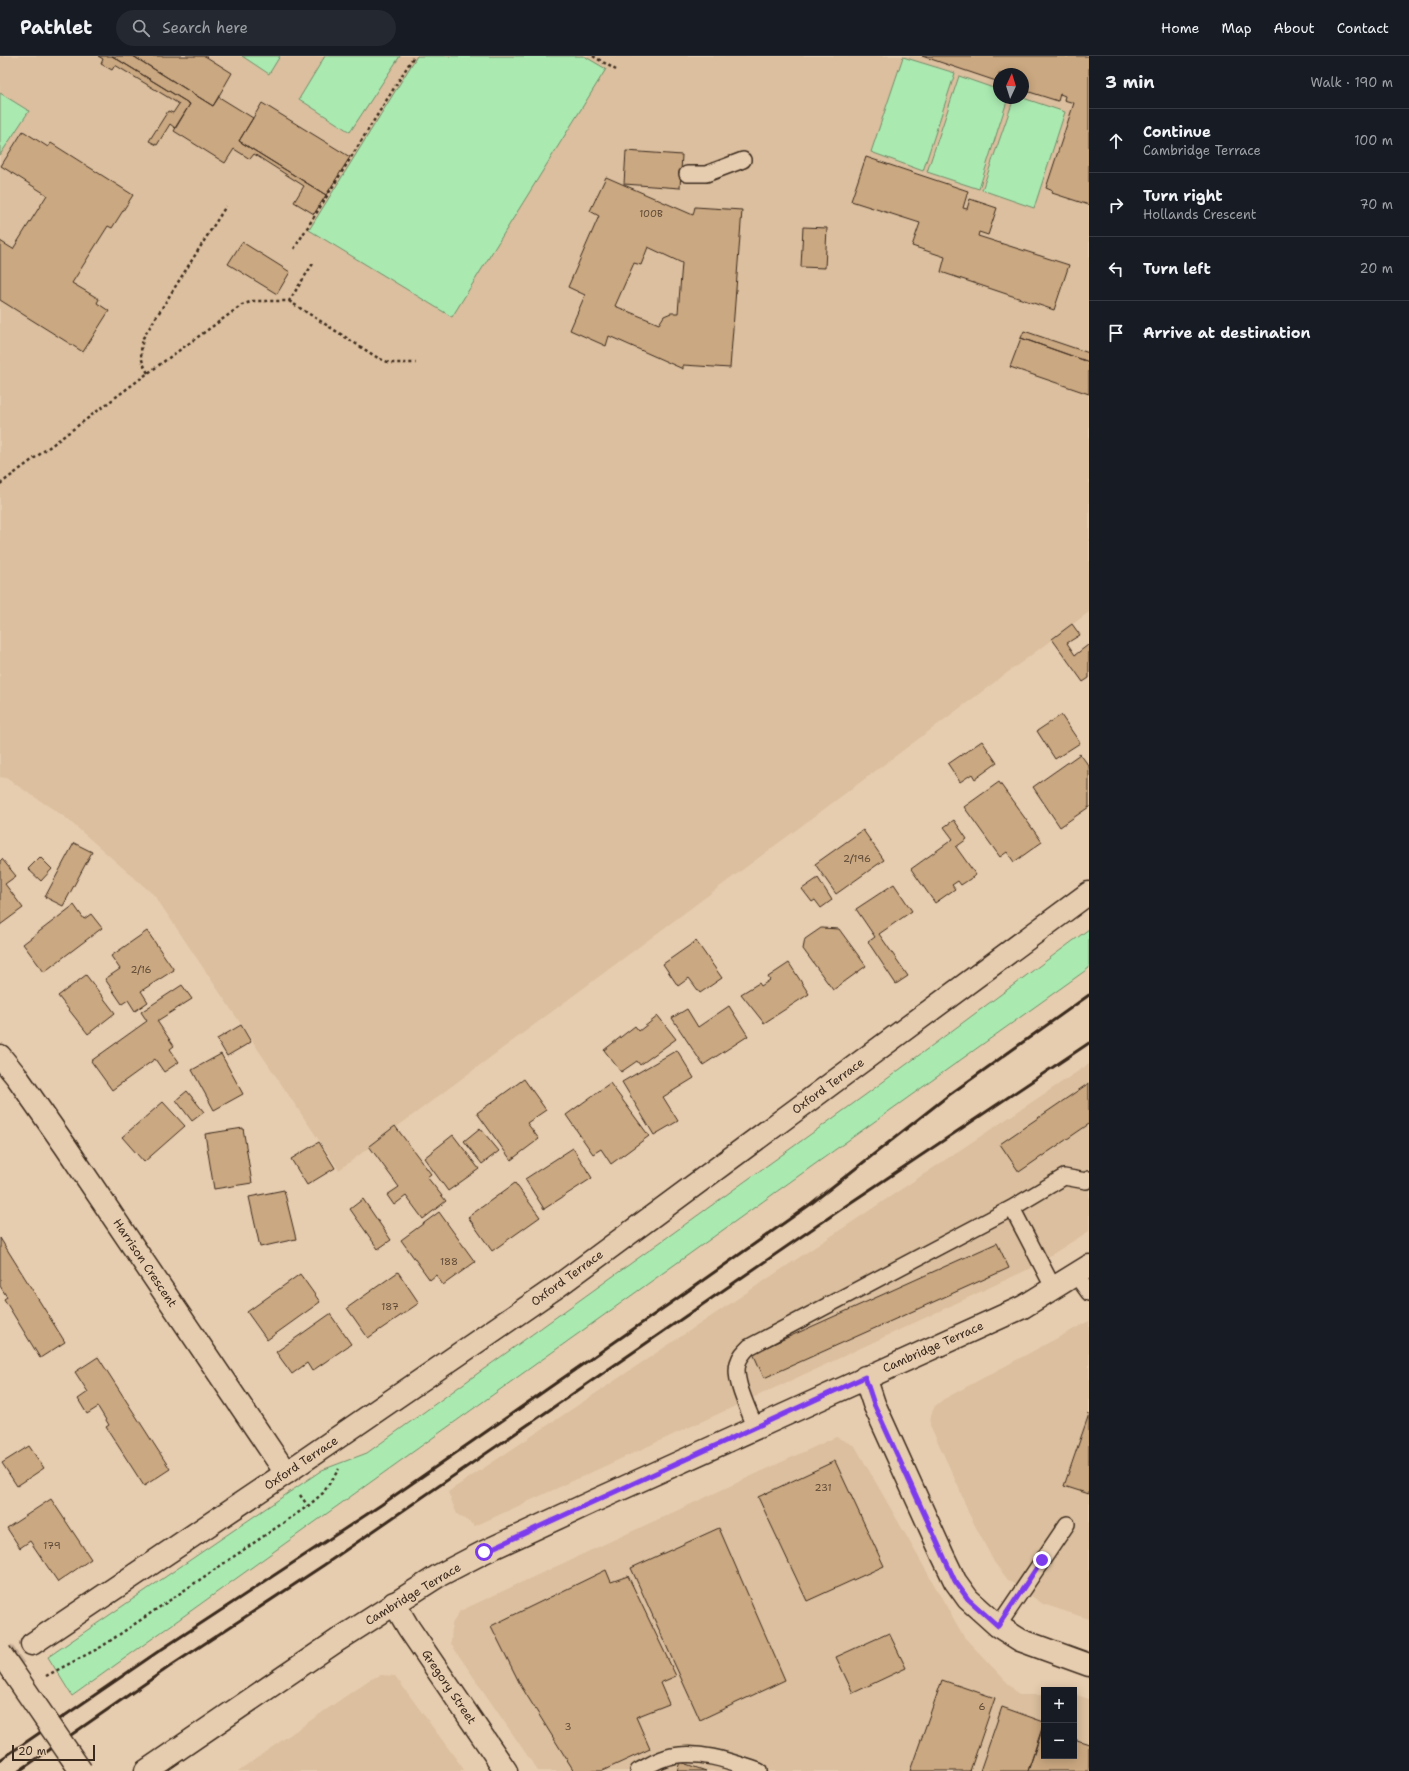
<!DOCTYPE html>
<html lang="en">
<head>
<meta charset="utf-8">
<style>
	:root { --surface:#171b24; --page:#242831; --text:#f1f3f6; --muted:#9ea1a6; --line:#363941 }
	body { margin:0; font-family:"Shantell Sans",sans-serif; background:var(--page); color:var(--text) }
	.controls { position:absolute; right:12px; bottom:12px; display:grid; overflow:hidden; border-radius:0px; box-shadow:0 2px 10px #0003 }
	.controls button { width:36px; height:36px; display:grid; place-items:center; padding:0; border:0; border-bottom:1px solid var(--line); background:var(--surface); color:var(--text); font:20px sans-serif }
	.compass { position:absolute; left:993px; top:12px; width:36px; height:36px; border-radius:50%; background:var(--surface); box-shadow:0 2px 10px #0003; rotate:4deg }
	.scale { position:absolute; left:12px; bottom:10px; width:83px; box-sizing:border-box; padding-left:4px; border:2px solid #3b2a1e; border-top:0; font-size:11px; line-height:14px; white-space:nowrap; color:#3b2a1e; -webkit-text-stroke:3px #e7cdaf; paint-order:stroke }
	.stop { position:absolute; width:12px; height:12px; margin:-9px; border:3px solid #7c3aed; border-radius:50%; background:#fff }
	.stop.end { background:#7c3aed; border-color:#fff; box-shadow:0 1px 4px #0008 }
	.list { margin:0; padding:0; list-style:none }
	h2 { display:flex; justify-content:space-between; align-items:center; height:52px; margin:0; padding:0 16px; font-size:17px }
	h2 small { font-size:13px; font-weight:400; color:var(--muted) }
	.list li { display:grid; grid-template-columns:26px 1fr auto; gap:12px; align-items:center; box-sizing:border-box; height:64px; padding:0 16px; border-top:1px solid var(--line) }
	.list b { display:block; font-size:15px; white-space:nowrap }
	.list p { margin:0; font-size:13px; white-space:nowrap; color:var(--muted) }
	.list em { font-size:13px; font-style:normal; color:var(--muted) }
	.icon { flex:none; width:22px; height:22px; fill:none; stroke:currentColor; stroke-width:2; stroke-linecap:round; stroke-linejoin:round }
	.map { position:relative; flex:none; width:1089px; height:1715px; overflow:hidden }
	header { display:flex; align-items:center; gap:24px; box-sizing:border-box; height:56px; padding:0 20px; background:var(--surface); border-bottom:1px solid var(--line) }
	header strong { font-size:19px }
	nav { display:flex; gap:22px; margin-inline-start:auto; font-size:14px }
	.search { width:280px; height:36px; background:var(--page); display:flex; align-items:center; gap:10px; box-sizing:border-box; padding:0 14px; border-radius:22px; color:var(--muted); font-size:15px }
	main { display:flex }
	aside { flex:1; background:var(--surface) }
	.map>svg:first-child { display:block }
	.built { fill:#dbbf9e; fill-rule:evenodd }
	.green { fill:#aaeab1; stroke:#728a68 }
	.building { fill:#caa881; stroke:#3b2a1e; fill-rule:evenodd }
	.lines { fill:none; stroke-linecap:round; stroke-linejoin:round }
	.tertiary-tunnel { stroke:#c5ac92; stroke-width:22; stroke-dasharray:22 11; stroke-linecap:butt }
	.service-casing { stroke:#3b2a1e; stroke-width:18 }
	.minor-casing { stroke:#3b2a1e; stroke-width:25 }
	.tertiary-casing { stroke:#3b2a1e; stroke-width:25 }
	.secondary-casing { stroke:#3b2a1e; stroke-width:25 }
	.path { stroke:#3b2a1e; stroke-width:2.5; stroke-dasharray:3 3; stroke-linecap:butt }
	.service { stroke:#e7cdaf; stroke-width:15 }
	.minor { stroke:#e7cdaf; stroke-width:22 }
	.tertiary { stroke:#e7cdaf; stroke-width:22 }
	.secondary { stroke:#e7cdaf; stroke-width:22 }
	.rail { stroke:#3b2a1e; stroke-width:3 }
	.secondary-bridge-casing { stroke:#3b2a1e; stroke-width:25; stroke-linecap:butt }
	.secondary-bridge { stroke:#e7cdaf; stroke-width:22 }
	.route { stroke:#7c3aed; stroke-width:5 }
	.labels { text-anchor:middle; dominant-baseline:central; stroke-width:4; stroke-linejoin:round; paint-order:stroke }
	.number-label { font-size:10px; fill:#5f4a37 }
	.street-label { font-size:12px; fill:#3b2a1e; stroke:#e7cdaf }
</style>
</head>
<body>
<header>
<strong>Pathlet</strong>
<div class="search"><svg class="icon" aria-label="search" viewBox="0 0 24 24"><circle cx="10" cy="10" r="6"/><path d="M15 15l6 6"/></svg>Search here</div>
<nav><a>Home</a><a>Map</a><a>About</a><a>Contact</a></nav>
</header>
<main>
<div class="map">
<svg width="1089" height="1715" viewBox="0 0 1089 1715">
	<rect width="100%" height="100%" fill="#e7cdaf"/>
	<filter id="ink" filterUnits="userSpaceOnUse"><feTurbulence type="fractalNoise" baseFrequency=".025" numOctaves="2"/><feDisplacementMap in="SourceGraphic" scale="8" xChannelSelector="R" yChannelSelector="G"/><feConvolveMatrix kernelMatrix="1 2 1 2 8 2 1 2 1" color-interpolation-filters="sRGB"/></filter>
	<g filter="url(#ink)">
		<path class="built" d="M0 0H1089V556L339 1114 155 840 65 761 6 722 0 721ZM999 18H1023V42H999Z
			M1089 1008V1175L1029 1213 831 1306 475 1470 457 1458 448 1436Z
			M1089 1265V1563L1043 1548 1008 1524 994 1506 968 1456 959 1432 930 1369 931 1359 935 1350 944 1343Z
			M836 1381 855 1390 964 1581 1019 1639H1044V1700H1074V1638L1089 1643V1715H538L451 1588 452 1568 460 1555Z
			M381 1619 395 1620 465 1715H238L369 1624Z"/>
		<path class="green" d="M242 0H280L269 18Z
			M325 0H400L350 76 299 43Z
			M417 0H584L606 13 452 261 309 174Z
			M903 1 955 17 923 115 871 96Z
			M959 20 999 34V42H1008L979 133 927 116Z
			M0 37 29 55 0 99Z
			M1014 42H1023L1065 56 1034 152 982 134Z
			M1089 873V912L72 1640 48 1601 322 1414 367 1397 868 1037Z"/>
		<path class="building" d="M98 0H112L190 48 175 72 170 68 157 89 149 85 168 55 173 57 179 48 115 9 112 14 101 8 103 3Z
			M112 0H133L213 50 219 41 253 62 239 85 326 139 314 158 294 146 304 130 254 98 250 103 234 93 225 107 174 75 190 48Z
			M133 0H205L232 17 213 50Z
			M922 0H1089V149L1052 137 1053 135 1046 132 1074 47 1064 44 1065 40 1060 38 1058 45 1023 34V18H999V26Z
			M262 47 350 101 326 139 239 85Z
			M23 75 48 91 51 87 133 139 112 172 108 170 72 227 99 243 97 247 109 255 83 296 0 244V185L13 193 47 139 1 110Z
			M626 95 682 99 680 132 624 128Z
			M866 101 968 135 963 152 967 153 970 143 997 152 988 179 979 176 978 180 1069 209 1054 254 941 216 945 201 912 190 920 167 851 145Z
			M606 121 693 159 695 151 742 154 730 312 683 309V313L609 280 606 290 570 274 585 239 568 231 599 160 590 155ZM648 191 682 207 678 257H671L664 260 659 268 615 250 634 207 641 209Z
			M803 171 827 172 825 212 801 211Z
			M242 186 290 216 277 238 228 208Z
			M1024 275 1089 297V306L1021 282Z
			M1021 282 1089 306V338L1010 311Z
			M1072 568 1080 579 1067 587 1075 599 1088 589 1089 591V622L1083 626 1052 583Z
			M1061 659 1080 687 1055 703 1037 675Z
			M982 685 997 707 975 723 972 718 960 726 948 708Z
			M1080 698 1089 710V751L1060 771 1033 731Z
			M999 726 1042 786 1014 806 1007 796 1000 801 964 751Z
			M954 764 967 783 956 791 976 819 961 829 958 825 952 829 955 833 935 847 911 813 953 783 944 771Z
			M863 774 884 804 836 838 815 808Z
			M74 787 92 796 63 850 45 841Z
			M40 801 52 813 41 825 28 813Z
			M2 803 16 820 5 828 23 852 0 869V805Z
			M818 822 832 844 821 852 815 844 812 846 802 833Z
			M894 828 912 855 879 878 908 920 896 928 868 886 875 881 856 853Z
			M74 849 84 863 91 858 102 872 44 916 23 888Z
			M821 872 839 873 866 910 833 934 803 893 805 883Z
			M147 875 174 914 141 935 148 946 135 955 128 944 122 948 105 923 120 913 111 900Z
			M696 885 722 922 700 937 689 922 678 930 663 908Z
			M789 907 809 938 764 967 741 938 759 927 761 930 770 924 768 921Z
			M86 919 115 957 88 978 58 940Z
			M182 929 192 943 157 965 174 990 170 993 179 1006 164 1016 155 1003 112 1034 91 1005 147 965 141 956Z
			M729 950 748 980 703 1009 672 962 687 953 698 971Z
			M658 960 676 983 640 1009 637 1005 621 1016 604 994 635 970 639 975Z
			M241 969 251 986 227 1000 217 983Z
			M677 994 694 1022 663 1041 678 1065 654 1079 622 1026Z
			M221 998 243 1038 214 1054 192 1014Z
			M524 1023 546 1054 527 1067 539 1083 511 1104 477 1057Z
			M610 1027 649 1080 611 1108 601 1093 593 1098 566 1059Z
			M1089 1027V1068L1019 1116 1000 1088Z
			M187 1035 204 1056 192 1065 176 1044Z
			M163 1046 185 1070 144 1106 122 1081Z
			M395 1070 431 1118 427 1121 446 1145 423 1163 406 1140 394 1149 387 1139 399 1131 369 1090Z
			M243 1072 252 1127 214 1133 205 1078Z
			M480 1072 499 1095 482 1108 464 1085Z
			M453 1079 479 1113 448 1135 424 1102Z
			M319 1086 335 1112 307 1129 291 1103Z
			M573 1092 592 1122 544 1153 525 1123Z
			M515 1127 540 1161 492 1195 468 1161Z
			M284 1134 296 1183 260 1191 249 1141Z
			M363 1143 391 1184 378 1193 350 1153Z
			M439 1156 475 1206 443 1229 436 1219 430 1224 401 1184Z
			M0 1182 65 1286 40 1302 4 1243 7 1241 0 1230Z
			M997 1187 1009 1212 764 1322 753 1297Z
			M398 1216 419 1247 368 1282 347 1252Z
			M300 1218 320 1246 267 1284 247 1256Z
			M330 1258 351 1288 312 1315 307 1307 292 1318 276 1296Z
			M98 1301 170 1413 144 1430 106 1371 109 1369 98 1351 87 1358 78 1343 88 1336 75 1316Z
			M1089 1358V1438L1064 1430Z
			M29 1390 44 1412 17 1430 2 1407Z
			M835 1405 884 1510 807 1545 758 1441Z
			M51 1443 91 1503 58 1526 30 1485 20 1492 7 1472Z
			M719 1472 785 1624 700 1664 631 1512Z
			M606 1514 611 1526 628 1520 676 1620 660 1627 669 1648 636 1661 650 1693 602 1715H574L521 1630 491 1570Z
			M889 1577 906 1612 853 1637 836 1601Z
			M942 1624 995 1642 970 1715H910Z
			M1002 1651 1044 1666 1028 1715H980Z
			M1043 1672 1044 1700H1074V1683L1089 1688V1715H1028Z
			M680 1706 706 1715H677Z"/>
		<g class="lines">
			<path class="tertiary-tunnel" d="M0 1610 32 1588"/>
			<defs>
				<path id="service" d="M687 118H706L743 104
					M1012 1152 1054 1233
					M1076 1219 1089 1237
					M755 1371C749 1354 733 1324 738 1307 740 1300 744 1296 749 1291L1012 1152 1064 1121 1086 1125 1089 1123
					M998 1570 1067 1468
					M638 1715C648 1710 660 1702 672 1700 701 1694 732 1706 759 1715"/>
				<path id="minor" d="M0 1000 17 1021 66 1091 286 1417
					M865 1321 874 1348 943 1500 955 1525 968 1543 998 1570 1020 1584 1089 1609
					M394 1547 408 1571 506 1715"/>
				<path id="tertiary" d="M32 1588 286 1417 558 1230 1089 837"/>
				<path id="secondary" d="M146 1715 338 1584 438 1520 484 1496 592 1446 1023 1251 1089 1210"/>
			</defs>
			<use href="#service" class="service-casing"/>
			<use href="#minor" class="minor-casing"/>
			<use href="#tertiary" class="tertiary-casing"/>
			<use href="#secondary" class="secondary-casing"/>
			<path class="path" d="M593 0 616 14
				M294 193 414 0
				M289 245 378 302 390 307H416
				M148 317C140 303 140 298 143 282L226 150
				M0 428 148 317 242 249 253 245H289L314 206
				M300 1439 308 1450
				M46 1620 101 1591 308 1450 323 1437 339 1413"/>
			<use href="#service" class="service"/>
			<use href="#minor" class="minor"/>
			<use href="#tertiary" class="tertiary"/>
			<use href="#secondary" class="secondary"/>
			<path class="rail" d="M0 1704 156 1597 381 1449 675 1244 808 1150 949 1039 1089 939
				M19 1715 169 1611 324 1509 850 1147 1089 987"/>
			<defs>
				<path id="secondary-bridge" d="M0 1597 81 1715"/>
			</defs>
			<use href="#secondary-bridge" class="secondary-bridge-casing"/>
			<use href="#secondary-bridge" class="secondary-bridge"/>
		</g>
	</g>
	<g class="lines" filter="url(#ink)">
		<path class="route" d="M484 1496 865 1321 874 1348 955 1525 968 1543 998 1570 1042 1504"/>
	</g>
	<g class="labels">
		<g class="number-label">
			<text x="651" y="157">100B</text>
			<text x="857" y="802">2/196</text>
			<text x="141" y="913">2/16</text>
			<text x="449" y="1205">188</text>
			<text x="390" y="1250">187</text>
			<text x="823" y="1431">231</text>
			<text x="52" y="1489">179</text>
			<text x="982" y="1650">6</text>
			<text x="568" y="1670">3</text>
		</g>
		<g class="street-label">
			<text transform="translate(828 1030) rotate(-36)">Oxford Terrace</text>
			<text transform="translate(145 1207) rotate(56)">Harrison Crescent</text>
			<text transform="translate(567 1222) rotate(-36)">Oxford Terrace</text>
			<text transform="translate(933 1291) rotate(-24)">Cambridge Terrace</text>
			<text transform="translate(301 1407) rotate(-34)">Oxford Terrace</text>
			<text transform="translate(413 1538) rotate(-31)">Cambridge Terrace</text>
			<text transform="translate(449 1631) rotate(56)">Gregory Street</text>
		</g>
	</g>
</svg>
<div class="controls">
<button>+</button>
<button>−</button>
</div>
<svg class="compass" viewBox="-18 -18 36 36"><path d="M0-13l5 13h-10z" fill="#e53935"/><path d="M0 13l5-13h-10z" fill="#9ea1a6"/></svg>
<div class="scale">20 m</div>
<div class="stop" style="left:484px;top:1496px"></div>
<div class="stop end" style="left:1042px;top:1504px"></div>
</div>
<aside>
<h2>3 min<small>Walk · 190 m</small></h2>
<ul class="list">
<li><svg class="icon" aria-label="ahead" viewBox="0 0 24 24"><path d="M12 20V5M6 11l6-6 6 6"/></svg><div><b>Continue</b><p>Cambridge Terrace</p></div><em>100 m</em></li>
<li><svg class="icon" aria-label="right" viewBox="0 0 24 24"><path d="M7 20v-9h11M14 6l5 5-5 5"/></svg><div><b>Turn right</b><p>Hollands Crescent</p></div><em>70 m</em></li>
<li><svg class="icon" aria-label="left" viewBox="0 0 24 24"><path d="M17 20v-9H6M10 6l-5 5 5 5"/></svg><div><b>Turn left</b></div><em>20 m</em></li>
<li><svg class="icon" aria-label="arrive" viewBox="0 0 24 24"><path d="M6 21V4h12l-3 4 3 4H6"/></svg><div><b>Arrive at destination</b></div></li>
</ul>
</aside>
</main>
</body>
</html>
